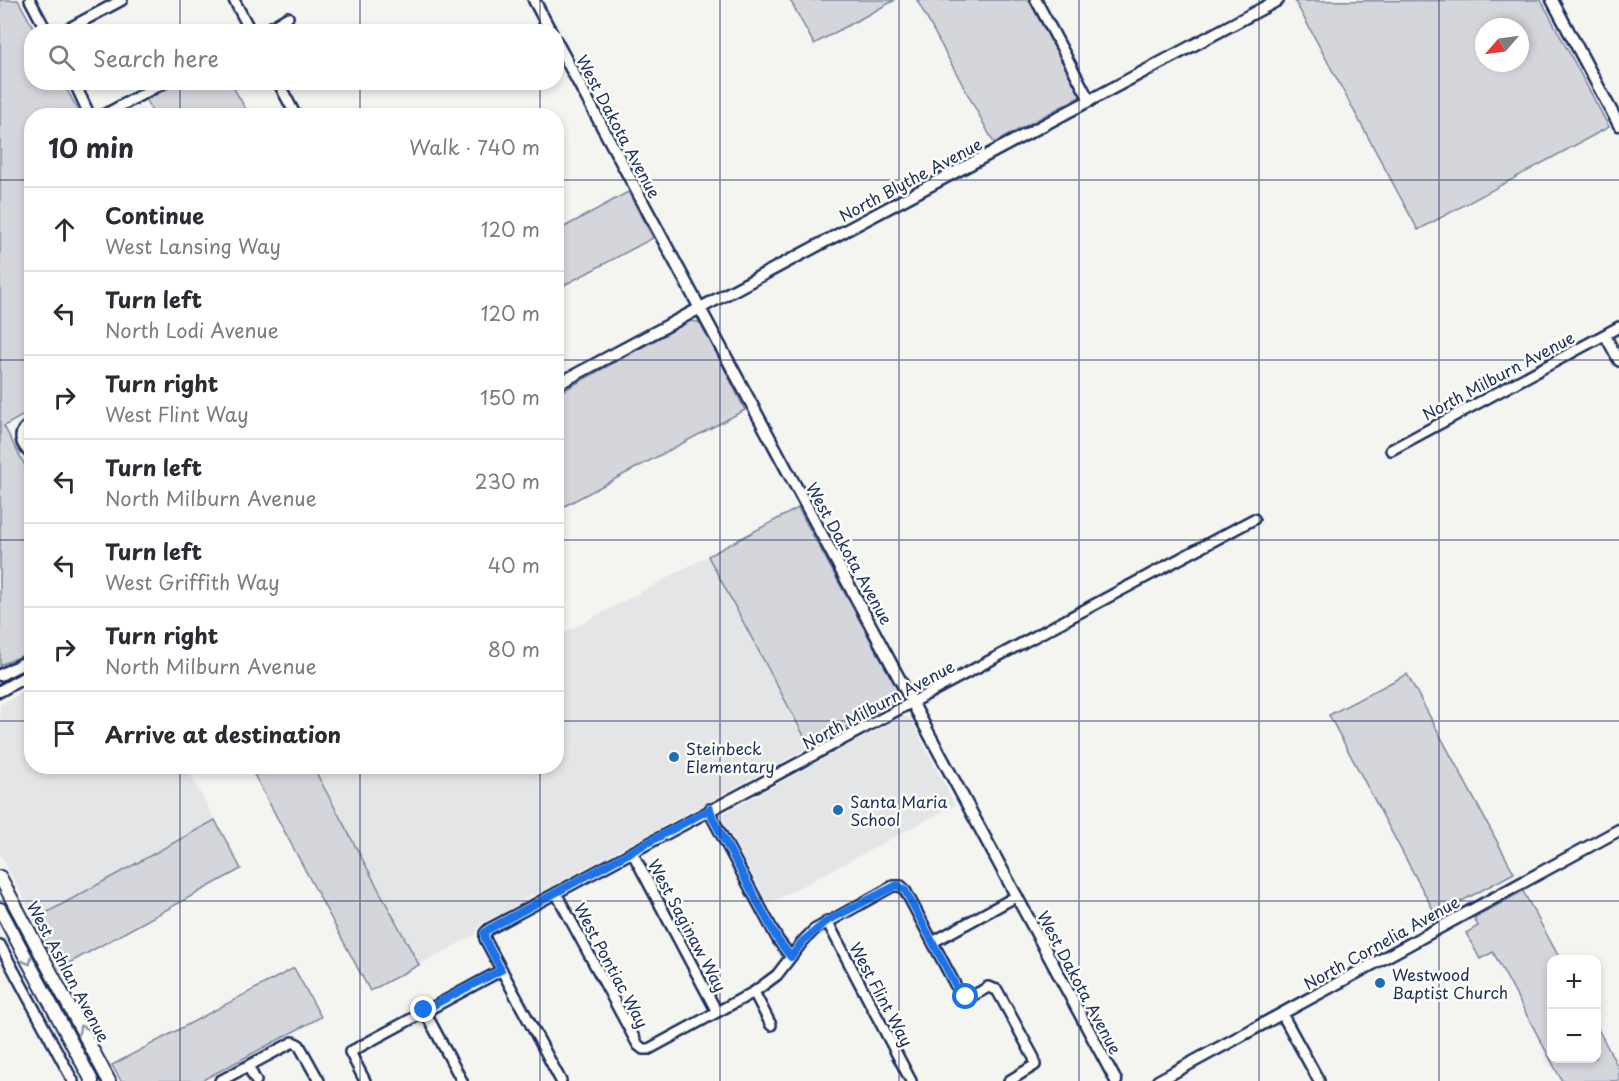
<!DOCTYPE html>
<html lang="en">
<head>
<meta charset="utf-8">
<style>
	:root { --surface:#fff; --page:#f2f2f3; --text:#2b2b33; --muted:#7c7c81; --line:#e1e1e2 }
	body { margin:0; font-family:"Playpen Sans",sans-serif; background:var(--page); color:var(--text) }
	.controls { position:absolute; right:18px; bottom:18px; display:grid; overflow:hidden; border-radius:12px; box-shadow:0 3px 9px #0003 }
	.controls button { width:54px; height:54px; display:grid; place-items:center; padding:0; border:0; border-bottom:2px solid var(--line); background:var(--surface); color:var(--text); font:30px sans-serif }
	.compass { position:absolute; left:1475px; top:18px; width:54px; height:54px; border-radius:50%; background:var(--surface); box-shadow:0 3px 9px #0003; rotate:242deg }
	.stop { position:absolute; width:18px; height:18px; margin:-14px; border:4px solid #1a73e8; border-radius:50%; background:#fff }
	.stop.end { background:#1a73e8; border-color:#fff; box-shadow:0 2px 6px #0008 }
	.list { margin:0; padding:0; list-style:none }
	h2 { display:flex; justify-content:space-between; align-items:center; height:78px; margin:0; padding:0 24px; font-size:26px }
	h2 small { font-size:20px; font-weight:400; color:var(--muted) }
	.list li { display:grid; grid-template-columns:39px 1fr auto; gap:18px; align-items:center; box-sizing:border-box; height:84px; padding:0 24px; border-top:2px solid var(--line) }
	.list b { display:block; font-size:22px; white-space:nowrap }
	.list p { margin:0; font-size:20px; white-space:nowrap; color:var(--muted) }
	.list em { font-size:20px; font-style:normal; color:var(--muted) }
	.icon { flex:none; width:33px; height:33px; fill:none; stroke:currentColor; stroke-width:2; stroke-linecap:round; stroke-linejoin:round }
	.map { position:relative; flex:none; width:1619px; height:1081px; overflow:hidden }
	.search { position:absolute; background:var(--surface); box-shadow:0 3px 9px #0003; left:24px; top:24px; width:540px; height:66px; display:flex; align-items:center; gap:15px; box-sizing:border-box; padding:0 21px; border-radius:24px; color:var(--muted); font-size:22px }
	.panel { position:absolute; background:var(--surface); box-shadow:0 3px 9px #0003; left:24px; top:108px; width:540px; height:666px; border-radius:24px }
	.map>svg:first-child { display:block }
	.built { fill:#e4e5e6 }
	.green { fill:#d4d6db; stroke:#78829c; stroke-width:1.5; fill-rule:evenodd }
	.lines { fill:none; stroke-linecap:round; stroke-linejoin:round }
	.minor-casing { stroke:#1b2f5e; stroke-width:14 }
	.tertiary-casing { stroke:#1b2f5e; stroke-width:15 }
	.secondary-casing { stroke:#1b2f5e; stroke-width:16 }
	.minor { stroke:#fdfcf7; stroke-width:9 }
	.tertiary { stroke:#fdfcf7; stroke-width:10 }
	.secondary { stroke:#fdfcf7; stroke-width:12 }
	.oneway { stroke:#8c96aa }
	.route { stroke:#1a73e8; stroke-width:8 }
	.grid { fill:none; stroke:#1b2f5e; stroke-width:1.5; stroke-opacity:0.55 }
	.poi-dot { fill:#1f6fb2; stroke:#fdfcf7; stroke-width:2 }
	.labels { text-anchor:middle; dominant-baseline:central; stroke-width:5; stroke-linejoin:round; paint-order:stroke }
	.street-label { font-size:16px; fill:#1b2f5e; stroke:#fdfcf7 }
	.poi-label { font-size:16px; fill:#1b2f5e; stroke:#fdfcf7; text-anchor:start }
</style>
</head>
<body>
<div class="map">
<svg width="1619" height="1081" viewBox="0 0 1619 1081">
	<rect width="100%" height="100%" fill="#f4f4f1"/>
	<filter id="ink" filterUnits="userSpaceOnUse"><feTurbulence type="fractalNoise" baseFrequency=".0167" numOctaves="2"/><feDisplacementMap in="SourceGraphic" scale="12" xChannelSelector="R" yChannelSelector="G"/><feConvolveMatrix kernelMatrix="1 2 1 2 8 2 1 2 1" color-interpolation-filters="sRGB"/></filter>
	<g filter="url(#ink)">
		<path class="built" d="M708 556 810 747 535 895 532 894 519 904 482 923 478 928 475 935 419 965 314 767 556 766 557 637Z
			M31 688 32 766 186 767 215 820 35 919 0 854V705Z
			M903 716 910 718 955 805 768 904 720 815Z"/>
		<path class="green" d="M0 0H18L35 31 32 32V82L63 83 81 115 32 116 31 411 4 426 31 477V652L0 665Z
			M790 0H895L814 44Z
			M917 0H1029L1081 96 994 143Z
			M1541 0 1609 127 1418 230 1295 1ZM1484 27H1520V63H1484Z
			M178 83H231L249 115H154L146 100Z
			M628 192 653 238 557 289V231Z
			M690 321 698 322 703 326 745 410 557 510V394Z
			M798 508 897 689 895 701 810 747 708 556Z
			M1407 674 1514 873 1436 915 1329 715Z
			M250 767H313L419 965 370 991Z
			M215 820 241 869 60 968 35 919Z
			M1523 891 1560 959 1552 960V1058H1596L1597 1027 1619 1069V1081H1562L1493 952 1480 959 1466 933 1478 926 1474 918Z
			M294 968 321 1017 201 1081H121L112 1065Z"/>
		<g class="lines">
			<defs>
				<path id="minor" d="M30 0 47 32
					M234 0 250 30
					M1036 0 1090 101
					M62 32 122 0
					M263 32 288 17
					M74 82 90 116
					M278 82 296 116
					M102 116 165 82
					M1605 335 1619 361
					M32 423C15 432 20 445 32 455
					M1391 450 1619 327
					M710 809 713 819 778 940 791 957
					M632 852 717 1012
					M556 893 638 1045 643 1049H649L754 992 777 975 803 941 814 930 893 886H901L905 890 959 992C971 999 977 994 988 987L997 990 1034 1058 1035 1065 1009 1081
					M827 921 911 1081
					M933 942 1017 896
					M0 945 73 1081
					M754 992 771 1025
					M424 1010 462 1081
					M1282 1014 1319 1081
					M248 1066 256 1081
					M220 1081 293 1042 299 1045 319 1081
					M365 1081 350 1052 502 970
					M561 1081 485 939V933L489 929 1254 519"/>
				<path id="tertiary" d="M534 0 551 32
					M1552 0 1619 125
					M556 41 1116 1081
					M556 385 1278 0
					M0 675 32 659
					M0 691 32 673
					M1158 1081 1619 830"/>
				<path id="secondary" d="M0 877 109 1081
					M0 909 92 1081"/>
			</defs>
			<use href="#minor" class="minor-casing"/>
			<use href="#tertiary" class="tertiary-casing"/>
			<use href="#secondary" class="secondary-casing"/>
			<use href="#minor" class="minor"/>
			<use href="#tertiary" class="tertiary"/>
			<use href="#secondary" class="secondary"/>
		</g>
		<defs><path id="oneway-chevron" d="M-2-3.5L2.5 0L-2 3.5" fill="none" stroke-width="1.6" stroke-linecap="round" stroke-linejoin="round" transform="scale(1.5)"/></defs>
		<g class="oneway">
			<use href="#oneway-chevron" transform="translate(28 961) rotate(62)"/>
			<use href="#oneway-chevron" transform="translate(82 1029) rotate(-118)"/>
		</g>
	</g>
	<g class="lines" filter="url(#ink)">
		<path class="route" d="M424 1010 501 970 485 939 484 933 489 929 710 809 713 819 778 940 791 957 803 941 827 921 897 885 905 890 959 992 966 997"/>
	</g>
	<path class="grid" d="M180 0V32M360 0V32M540 0V32M720 0V1081M899 0V1081M1079 0V1081M1259 0V1081M1439 0V1081M180 82V116M360 82V116M540 82V116M0 180H32M556 180H1619M0 360H32M556 360H1619M0 540H32M556 540H1619M0 721H32M556 721H1619M180 766V1081M360 766V1081M540 766V1081M0 901H1619"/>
	<g class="poi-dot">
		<circle cx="674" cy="757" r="6"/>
		<circle cx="838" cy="810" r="6"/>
		<circle cx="1380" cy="983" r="6"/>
	</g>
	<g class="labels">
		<g class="street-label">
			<text transform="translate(619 126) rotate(62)">West Dakota Avenue</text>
			<text transform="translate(910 179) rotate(-28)">North Blythe Avenue</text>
			<text transform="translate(1498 375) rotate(-28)">North Milburn Avenue</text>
			<text transform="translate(850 553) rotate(61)">West Dakota Avenue</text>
			<text transform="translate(878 704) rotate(-28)">North Milburn Avenue</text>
			<text transform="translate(688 925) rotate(62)">West Saginaw Way</text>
			<text transform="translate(1381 942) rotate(-29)">North Cornelia Avenue</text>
			<text transform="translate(612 965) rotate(62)">West Pontiac Way</text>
			<text transform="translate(69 971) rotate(62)">West Ashlan Avenue</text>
			<text transform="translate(1080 982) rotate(62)">West Dakota Avenue</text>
			<text transform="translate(882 994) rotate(62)">West Flint Way</text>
		</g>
		<g class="poi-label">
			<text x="686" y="748">Steinbeck<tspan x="686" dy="18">Elementary</tspan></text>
			<text x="850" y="801">Santa Maria<tspan x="850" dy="18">School</tspan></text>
			<text x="1392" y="974">Westwood<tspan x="1392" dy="18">Baptist Church</tspan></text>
		</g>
	</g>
</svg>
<div class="controls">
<button>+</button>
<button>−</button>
</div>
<svg class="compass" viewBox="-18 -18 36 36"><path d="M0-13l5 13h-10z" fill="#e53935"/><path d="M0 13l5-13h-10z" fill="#7c7c81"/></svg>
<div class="stop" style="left:966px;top:997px"></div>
<div class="stop end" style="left:424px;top:1010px"></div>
<div class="search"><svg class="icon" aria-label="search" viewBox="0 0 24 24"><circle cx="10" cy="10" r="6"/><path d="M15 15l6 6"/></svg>Search here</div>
<section class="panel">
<h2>10 min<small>Walk · 740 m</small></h2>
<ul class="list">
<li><svg class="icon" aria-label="ahead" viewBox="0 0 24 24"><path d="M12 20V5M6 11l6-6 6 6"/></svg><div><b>Continue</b><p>West Lansing Way</p></div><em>120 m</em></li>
<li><svg class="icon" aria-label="left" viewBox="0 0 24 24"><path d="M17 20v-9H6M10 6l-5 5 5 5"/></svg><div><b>Turn left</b><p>North Lodi Avenue</p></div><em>120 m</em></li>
<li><svg class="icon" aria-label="right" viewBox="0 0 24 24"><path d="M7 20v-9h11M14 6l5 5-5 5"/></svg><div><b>Turn right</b><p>West Flint Way</p></div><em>150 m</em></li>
<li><svg class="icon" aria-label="left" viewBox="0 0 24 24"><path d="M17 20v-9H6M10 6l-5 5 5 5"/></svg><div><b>Turn left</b><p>North Milburn Avenue</p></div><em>230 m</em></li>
<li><svg class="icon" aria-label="left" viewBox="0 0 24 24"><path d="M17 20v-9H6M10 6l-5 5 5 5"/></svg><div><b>Turn left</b><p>West Griffith Way</p></div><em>40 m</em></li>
<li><svg class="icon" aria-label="right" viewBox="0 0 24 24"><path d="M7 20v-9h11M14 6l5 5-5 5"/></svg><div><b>Turn right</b><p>North Milburn Avenue</p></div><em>80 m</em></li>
<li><svg class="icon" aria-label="arrive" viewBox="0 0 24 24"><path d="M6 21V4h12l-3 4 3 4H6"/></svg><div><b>Arrive at destination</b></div></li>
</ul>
</section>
</div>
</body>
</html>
